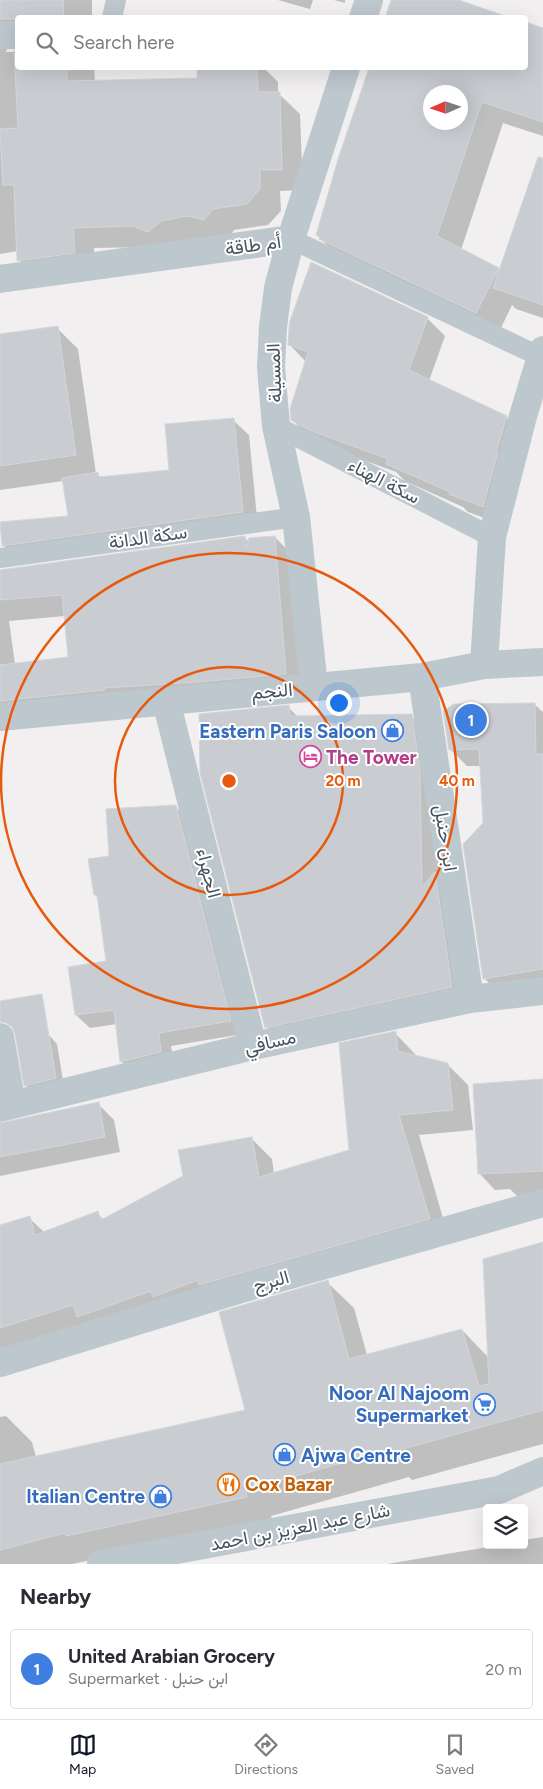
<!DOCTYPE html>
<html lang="en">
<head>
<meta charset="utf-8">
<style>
	:root { --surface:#fff; --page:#f2f2f3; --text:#2b2b33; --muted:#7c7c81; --line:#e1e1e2; --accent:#111827 }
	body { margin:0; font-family:Figtree,Vazirmatn,sans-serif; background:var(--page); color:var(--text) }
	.controls { position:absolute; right:15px; bottom:15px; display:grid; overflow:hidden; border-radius:5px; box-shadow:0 5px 20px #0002 }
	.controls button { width:45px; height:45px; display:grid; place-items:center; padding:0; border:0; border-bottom:1px solid var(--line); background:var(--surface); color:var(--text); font:25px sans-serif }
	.compass { position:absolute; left:423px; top:85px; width:45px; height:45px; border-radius:50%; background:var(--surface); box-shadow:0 5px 20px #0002; rotate:267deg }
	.you { position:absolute; left:338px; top:702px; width:18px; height:18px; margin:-12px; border:4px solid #fff; border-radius:50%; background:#1a73e8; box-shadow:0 0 0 8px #1a73e833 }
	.badge { display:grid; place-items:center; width:32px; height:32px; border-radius:50%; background:var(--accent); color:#fff; font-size:16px; font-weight:700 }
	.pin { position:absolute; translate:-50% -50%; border:2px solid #fff; box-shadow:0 1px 5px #0006 }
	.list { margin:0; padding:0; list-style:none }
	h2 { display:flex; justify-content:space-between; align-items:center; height:65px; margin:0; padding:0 20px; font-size:21px }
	h2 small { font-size:16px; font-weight:400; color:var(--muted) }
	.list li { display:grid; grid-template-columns:32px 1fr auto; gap:15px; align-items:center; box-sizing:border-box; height:80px; margin:0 10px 10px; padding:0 10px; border:1px solid var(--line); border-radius:5px }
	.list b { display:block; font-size:19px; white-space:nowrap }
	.list p { margin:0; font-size:16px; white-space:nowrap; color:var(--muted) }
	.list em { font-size:16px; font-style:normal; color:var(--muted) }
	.icon { flex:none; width:28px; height:28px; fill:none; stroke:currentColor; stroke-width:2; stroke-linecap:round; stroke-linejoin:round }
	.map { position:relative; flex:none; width:543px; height:1564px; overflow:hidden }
	.search { position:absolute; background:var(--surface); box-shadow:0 5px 20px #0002; left:15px; right:15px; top:15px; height:55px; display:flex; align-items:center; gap:12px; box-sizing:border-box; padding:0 18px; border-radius:5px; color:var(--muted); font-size:19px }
	.sheet { height:155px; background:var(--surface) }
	nav { display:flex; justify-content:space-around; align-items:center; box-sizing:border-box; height:70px; border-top:1px solid var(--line); background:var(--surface); font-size:14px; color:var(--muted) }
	nav a { display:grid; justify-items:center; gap:2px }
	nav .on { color:var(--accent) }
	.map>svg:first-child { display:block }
	.shadow { fill:#0003; fill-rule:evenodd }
	.building { fill:#c9ccd1; stroke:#d3d6da; fill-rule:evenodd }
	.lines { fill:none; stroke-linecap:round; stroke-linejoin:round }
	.service { stroke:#bdc7ce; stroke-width:20 }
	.minor { stroke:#bdc7ce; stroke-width:28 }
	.tertiary { stroke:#bdc7ce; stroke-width:28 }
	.ring { fill:none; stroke:#e8590c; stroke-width:2.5 }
	.labels { text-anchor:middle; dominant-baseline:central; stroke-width:4; stroke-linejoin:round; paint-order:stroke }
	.street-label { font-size:19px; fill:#47545c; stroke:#fff }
	.shop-label { font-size:19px; font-weight:bold; fill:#366cbe; stroke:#fff; text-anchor:end }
	.hotel-label { font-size:19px; font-weight:bold; fill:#b23c85; stroke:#fff; text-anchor:start }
	.food-label { font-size:19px; font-weight:bold; fill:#c56008; stroke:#fff; text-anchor:start }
	.centre { fill:#e8590c; stroke:#fff; stroke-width:2.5 }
	.ring-label { font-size:15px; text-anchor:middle; font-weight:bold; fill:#e8590c; stroke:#fff; stroke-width:4; stroke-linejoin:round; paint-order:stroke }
</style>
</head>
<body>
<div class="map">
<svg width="543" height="1564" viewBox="0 0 543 1564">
	<rect width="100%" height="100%" fill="#f1efef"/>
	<path class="shadow" d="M0 0H92V18H18V41L14 42 7 49 6 52H18V68H94L95 81 199 79V68H264L278 82V93L300 114 303 190 280 191 281 211 268 225 234 230 226 241 155 247 94 248 95 274 40 281 19 260 18 251 0 254Z
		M278 0H313L310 9Z
		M334 0H345V3Z
		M526 24 543 29V136L503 123 461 250 501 271 543 192V318L516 309 512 305 498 334 342 261 317 235 370 68H526ZM430 92H460V122H430Z
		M427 318 445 336 429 381 506 417 524 435 501 524 468 512 463 507 405 481 396 472 328 447 311 438 292 420 306 362 289 344Z
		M57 328 78 349 96 474 102 478 171 471 233 420 249 435 258 528 19 561 3 545 69 517 63 481 0 490V336Z
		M244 537 249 542 275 537 295 558 306 694 0 724V571ZM65 616 69 658 15 664 9 621Z
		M534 704 543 712V989L501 995 484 978V823L481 766H467L450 749Z
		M288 707 298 717 411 716 433 737 473 1005 287 1048 266 1027Z
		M176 807 189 820 243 1034 171 1046 174 1065 134 1074 121 1061 117 1024 90 1028 76 1015 107 962 99 899 95 895 110 857Z
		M395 1033 415 1054 416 1057 448 1065 468 1085 473 1130 419 1135 449 1239 0 1355V1226L29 1218 44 1232 97 1213 104 1220 251 1138 272 1159 274 1173 351 1151Z
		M49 1035 57 1044 64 1086 34 1094 26 1085Z
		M0 1079 1 1124 98 1104 114 1120 120 1152 0 1176Z
		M543 1080V1203L525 1204 510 1189 495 1190 479 1173Z
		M543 1244V1444L412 1480 409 1477 271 1516 273 1522 72 1564H0V1417L6 1416 32 1442 36 1457 247 1411 327 1282 354 1308 367 1355 462 1330 489 1358Z
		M543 1537V1564H387L500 1545H524V1540Z"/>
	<path class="building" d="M0 0H63L64 18H18V19H0Z
		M391 0H459L511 18H385Z
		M526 22 543 28V122L482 102 437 236 499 268 476 313 319 239 320 237 316 235 339 156 369 68H526ZM430 92H460V122H430Z
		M14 51H18V68H67V81L197 78V68H257L258 92H280L282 170H260V189L247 204 213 209 204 220 188 216 161 221 148 232 133 226 73 228 75 253 17 261 14 185H3L0 133V129L18 128Z
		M538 157 543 158V305L493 288Z
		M311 262 428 317 409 370 507 416 496 452H498L483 507 449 494 450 492 386 464 388 459 309 430 291 420 290 409 308 352 288 345 289 328 290 321Z
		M58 326 76 455 0 466V334Z
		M234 418 243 512 2 546 0 522 68 516 62 478 98 472 99 477 169 470 165 424Z
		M245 536 246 548 249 538 275 536 286 674 199 682 104 688 105 690 0 701V665L68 657 62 595 0 600V570Z
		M535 703 536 754H543V969L483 979 463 844 483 823 479 749 449 750 443 711 454 704Z
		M289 705 290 716 412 714 420 770 422 887 435 872 452 987 265 1028 200 773 199 714Z
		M176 805 231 1021 159 1033 161 1052 120 1062 114 1010 75 1015 68 967 106 961 97 895H94L88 859 109 856 106 809Z
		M42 994 56 1078 24 1086 15 1034 12 1027 6 1023 0 1022V1001Z
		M396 1031 398 1051 448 1063 453 1110 399 1115 430 1219 199 1285 198 1280 153 1297 151 1291 77 1317 73 1305 0 1328V1225L30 1216 35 1235 98 1211 101 1220 183 1176 178 1150 252 1137 259 1177 349 1150 339 1043Z
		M543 1079V1171L478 1174 473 1084Z
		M99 1102 105 1137 0 1157V1123Z
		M543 1242V1410L385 1454 384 1451 246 1490 247 1497 66 1536 65 1533 0 1550V1464L245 1410 219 1312 328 1280 349 1359 462 1329 479 1386 489 1384 483 1259Z"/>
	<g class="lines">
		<path class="service" d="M112 18 116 0
			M291 239 541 357
			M276 426 492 537
			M0 558 296 517"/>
		<path class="minor" d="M363 18 369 0
			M0 35H18
			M0 279 291 239
			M484 665 492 537 523 416 543 350
			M422 677 470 999
			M314 687 296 517 276 426 271 367 273 327 278 288 291 239 346 68
			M166 701 253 1046
			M0 717 422 677 484 665 543 662
			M0 1037 12 1105
			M0 1108 253 1046 470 999 543 991
			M0 1363 244 1288 543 1203"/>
		<path class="tertiary" d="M101 1564 499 1490 543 1471"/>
	</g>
	<g class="ring">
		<circle cx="229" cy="781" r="114"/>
		<circle cx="229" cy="781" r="228"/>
	</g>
	<defs>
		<symbol id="shop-ring" viewBox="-11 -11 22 22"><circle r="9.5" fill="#fff" stroke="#3f7fe0" stroke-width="1.5"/><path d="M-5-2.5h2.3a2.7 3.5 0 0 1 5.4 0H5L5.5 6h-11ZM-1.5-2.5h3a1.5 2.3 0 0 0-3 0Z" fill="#3f7fe0"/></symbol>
		<symbol id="hotel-ring" viewBox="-11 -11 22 22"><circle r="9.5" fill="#fff" stroke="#d1479c" stroke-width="1.5"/><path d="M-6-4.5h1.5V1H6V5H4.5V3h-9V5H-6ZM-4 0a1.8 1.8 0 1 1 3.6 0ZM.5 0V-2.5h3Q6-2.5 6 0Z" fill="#d1479c"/></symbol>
		<symbol id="supermarket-ring" viewBox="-11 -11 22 22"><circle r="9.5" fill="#fff" stroke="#3f7fe0" stroke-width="1.5"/><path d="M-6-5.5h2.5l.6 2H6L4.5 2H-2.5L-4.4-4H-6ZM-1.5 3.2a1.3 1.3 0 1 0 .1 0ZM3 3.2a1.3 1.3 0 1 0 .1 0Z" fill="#3f7fe0"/></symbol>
		<symbol id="restaurant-ring" viewBox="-11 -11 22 22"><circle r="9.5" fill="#fff" stroke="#e8710a" stroke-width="1.5"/><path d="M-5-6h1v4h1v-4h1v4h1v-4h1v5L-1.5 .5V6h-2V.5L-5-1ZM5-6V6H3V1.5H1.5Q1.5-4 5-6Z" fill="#e8710a"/></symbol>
	</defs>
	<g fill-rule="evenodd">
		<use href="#shop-ring" x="380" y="718" width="25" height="25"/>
		<use href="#hotel-ring" x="298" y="744" width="25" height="25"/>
		<use href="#supermarket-ring" x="472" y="1392" width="25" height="25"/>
		<use href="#shop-ring" x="272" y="1442" width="25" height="25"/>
		<use href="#restaurant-ring" x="216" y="1472" width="25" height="25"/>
		<use href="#shop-ring" x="148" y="1484" width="25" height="25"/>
	</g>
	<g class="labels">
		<g class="street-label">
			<text transform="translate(253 245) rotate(-8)">أم طاقة</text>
			<text transform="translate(274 373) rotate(-92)">المسيلة</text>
			<text transform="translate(384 481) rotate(27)">سكة الهناء</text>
			<text transform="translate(148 537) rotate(-8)">سكة الدانة</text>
			<text transform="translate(272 691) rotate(-5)">النجم</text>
			<text transform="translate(446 838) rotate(81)">ابن حنبل</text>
			<text transform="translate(209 873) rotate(76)">الجهراء</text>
			<text transform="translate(270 1042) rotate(-13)">مسافي</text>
			<text transform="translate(271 1281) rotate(-16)">البرج</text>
			<text transform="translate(300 1527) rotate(-11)">شارع عبد العزيز بن احمد</text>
		</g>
		<g class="shop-label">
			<text x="376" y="731">Eastern Paris Saloon</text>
			<text x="469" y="1393">Noor Al Najoom<tspan x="469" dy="22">Supermarket</tspan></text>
			<text x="301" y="1455" text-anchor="start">Ajwa Centre</text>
			<text x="145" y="1496">Italian Centre</text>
		</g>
		<g class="hotel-label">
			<text x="326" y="757">The Tower</text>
		</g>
		<g class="food-label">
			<text x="245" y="1484">Cox Bazar</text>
		</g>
	</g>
	<circle cx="229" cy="781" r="8" class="centre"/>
	<g class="ring-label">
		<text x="343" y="786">20 m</text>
		<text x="457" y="786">40 m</text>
	</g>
</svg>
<div class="controls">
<button><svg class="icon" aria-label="layers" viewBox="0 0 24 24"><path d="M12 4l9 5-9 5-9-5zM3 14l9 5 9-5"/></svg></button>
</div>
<svg class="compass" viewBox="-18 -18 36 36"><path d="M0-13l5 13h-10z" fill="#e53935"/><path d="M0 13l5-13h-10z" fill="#7c7c81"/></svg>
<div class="you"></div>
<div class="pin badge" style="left:471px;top:720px;background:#3f7fe0">1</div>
<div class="search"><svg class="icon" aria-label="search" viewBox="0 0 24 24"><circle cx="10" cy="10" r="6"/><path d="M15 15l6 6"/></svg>Search here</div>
</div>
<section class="sheet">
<h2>Nearby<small></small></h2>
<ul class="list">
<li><span class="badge" style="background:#3f7fe0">1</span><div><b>United Arabian Grocery</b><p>Supermarket · ابن حنبل</p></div><em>20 m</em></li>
</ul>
</section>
<nav>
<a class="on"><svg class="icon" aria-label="map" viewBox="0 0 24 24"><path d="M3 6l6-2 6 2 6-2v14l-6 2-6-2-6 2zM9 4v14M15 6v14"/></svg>Map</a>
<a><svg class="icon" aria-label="directions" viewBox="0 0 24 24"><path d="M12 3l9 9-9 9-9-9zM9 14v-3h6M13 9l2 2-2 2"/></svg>Directions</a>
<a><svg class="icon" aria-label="saved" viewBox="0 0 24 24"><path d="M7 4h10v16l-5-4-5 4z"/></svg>Saved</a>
</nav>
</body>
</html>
